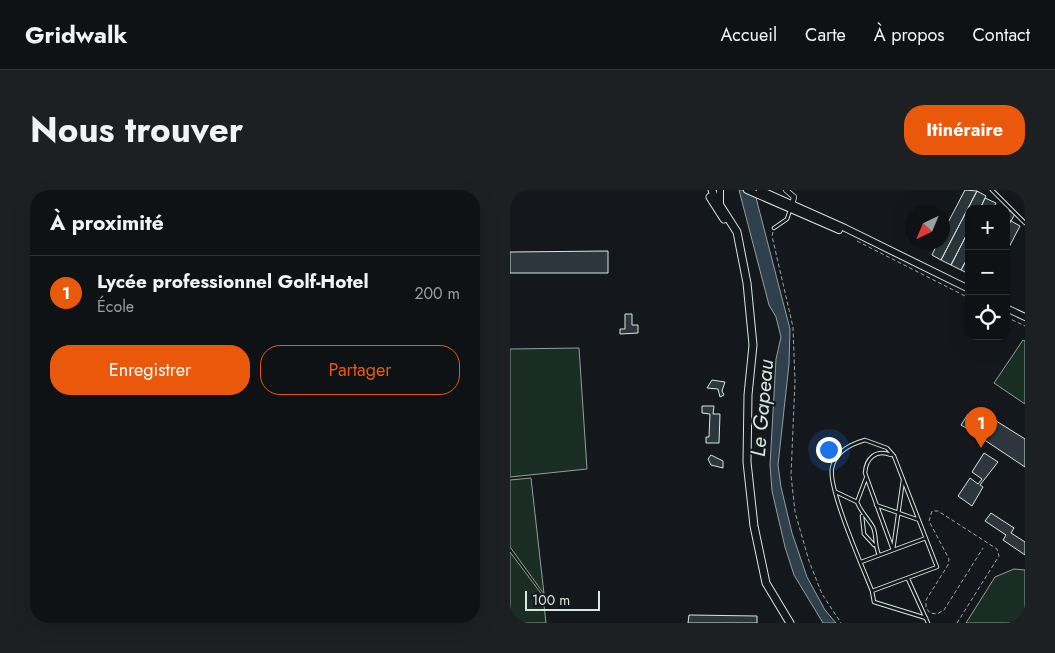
<!DOCTYPE html>
<html lang="fr">
<head>
<meta charset="utf-8">
<style>
	:root { --surface:#0f1215; --page:#1d2022; --text:#f1f3f6; --muted:#9b9ea0; --line:#2f3234; --accent:#ea580c }
	body { margin:0; font-family:Jost,sans-serif; background:var(--page); color:var(--text) }
	.controls { position:absolute; right:15px; top:15px; display:grid; overflow:hidden; border-radius:10px; box-shadow:0 5px 20px #0002 }
	.controls button { width:45px; height:45px; display:grid; place-items:center; padding:0; border:0; border-bottom:1px solid var(--line); background:var(--surface); color:var(--text); font:25px sans-serif }
	.compass { position:absolute; left:395px; top:15px; width:45px; height:45px; border-radius:50%; background:var(--surface); box-shadow:0 5px 20px #0002; rotate:224deg }
	.scale { position:absolute; left:15px; bottom:12px; width:75px; box-sizing:border-box; padding-left:5px; border:2px solid #d8e6dc; border-top:0; font-size:14px; line-height:18px; white-space:nowrap; color:#d8e6dc; -webkit-text-stroke:4px #14181c; paint-order:stroke }
	.you { position:absolute; left:318px; top:259px; width:18px; height:18px; margin:-12px; border:4px solid #fff; border-radius:50%; background:#1a73e8; box-shadow:0 0 0 8px #1a73e833 }
	.badge { display:grid; place-items:center; width:32px; height:32px; border-radius:50%; background:var(--accent); color:#fff; font-size:16px; font-weight:700 }
	.pin { position:absolute; translate:-50% -41px; filter:drop-shadow(0 1px 2px #0008) }
	.pin::after { content:''; position:absolute; top:26px; width:18px; height:15px; background:inherit; clip-path:polygon(0 0,100% 0,50% 100%) }
	.list { margin:0; padding:0; list-style:none }
	h2 { display:flex; justify-content:space-between; align-items:center; height:65px; margin:0; padding:0 20px; font-size:21px }
	h2 small { font-size:16px; font-weight:400; color:var(--muted) }
	.list li { display:grid; grid-template-columns:32px 1fr auto; gap:15px; align-items:center; box-sizing:border-box; height:75px; padding:0 20px; border-top:1px solid var(--line) }
	.list b { display:block; font-size:19px; white-space:nowrap }
	.list p { margin:0; font-size:16px; white-space:nowrap; color:var(--muted) }
	.list em { font-size:16px; font-style:normal; color:var(--muted) }
	.actions { display:flex; gap:10px; padding:15px 20px }
	.actions a { flex:1; padding:11px 0; border:1px solid var(--accent); border-radius:20px; text-align:center; font-size:18px; color:var(--accent) }
	.actions .main { background:var(--accent); color:#fff }
	.icon { flex:none; width:28px; height:28px; fill:none; stroke:currentColor; stroke-width:2; stroke-linecap:round; stroke-linejoin:round }
	.map { position:relative; flex:none; width:515px; height:433px; overflow:hidden; border-radius:20px }
	header { display:flex; align-items:center; gap:30px; box-sizing:border-box; height:70px; padding:0 25px; background:var(--surface); border-bottom:1px solid var(--line) }
	header strong { font-size:24px }
	nav { display:flex; gap:28px; margin-inline-start:auto; font-size:18px }
	.intro { display:flex; align-items:center; justify-content:space-between; box-sizing:border-box; height:120px; padding:0 30px }
	h1 { margin:0; font-size:35px }
	.button { padding:12px 22px; border-radius:20px; background:var(--accent); color:#fff; font-size:18px; font-weight:700 }
	main { display:flex; gap:30px; padding:0 30px }
	aside { flex:1; background:var(--surface); border-radius:20px; box-shadow:0 5px 20px #0002 }
	.map>svg:first-child { display:block }
	.green { fill:#1a2d24; stroke:#939e99 }
	.water { fill:#2f3f4d; stroke:#939e99 }
	.building { fill:#2c363c; stroke:#d8e6dc }
	.lines { fill:none; stroke-linecap:round; stroke-linejoin:round }
	.lane-casing { stroke:#d8e6dc; stroke-width:4.5 }
	.street-casing { stroke:#d8e6dc; stroke-width:6 }
	.secondary-casing { stroke:#d8e6dc; stroke-width:8 }
	.primary-casing { stroke:#d8e6dc; stroke-width:9 }
	.path { stroke:#9da8a2; stroke-width:1; stroke-dasharray:4 2.5; stroke-linecap:butt }
	.lane { stroke:#14181c; stroke-width:2.5 }
	.street { stroke:#14181c; stroke-width:4.5 }
	.secondary { stroke:#14181c; stroke-width:6 }
	.primary { stroke:#14181c; stroke-width:7 }
	.labels { text-anchor:middle; dominant-baseline:central; stroke-width:4; stroke-linejoin:round; paint-order:stroke }
	.water-label { font-size:21px; font-style:italic; fill:#d8e6dc; stroke:#14181c }
</style>
</head>
<body>
<header>
<strong>Gridwalk</strong>
<nav><a>Accueil</a><a>Carte</a><a>À propos</a><a>Contact</a></nav>
</header>
<div class="intro"><h1>Nous trouver</h1><a class="button">Itinéraire</a></div>
<main>
<aside>
<h2>À proximité<small></small></h2>
<ul class="list">
<li><span class="badge">1</span><div><b>Lycée professionnel Golf-Hotel</b><p>École</p></div><em>200 m</em></li>
</ul>
<div class="actions"><a class="main">Enregistrer</a><a>Partager</a></div>
</aside>
<div class="map">
<svg width="515" height="433" viewBox="0 0 515 433">
	<rect width="100%" height="100%" fill="#14181c"/>
	<path class="green" d="M513 150 515 151V214L484 193Z
		M69 158 77 279 0 287V159Z
		M21 288 34 404 0 357V290Z
		M0 362 33 406 36 433H0Z
		M504 379 515 380V433H456L485 387Z"/>
	<path class="water" d="M229 0H244L280 139 279 174 268 275 271 297 282 343 297 387 315 420 326 433H313L284 385 275 357 262 301 260 275 266 169 271 147 266 127 259 115Z"/>
	<path class="building" d="M455 0 467 1 431 70 422 65 428 52H432V44Z
		M467 1 476 6 470 19H459V40L441 75 431 70Z
		M475 8 486 13 483 19H470Z
		M496 19 505 24 501 31 496 29Z
		M501 31 510 36 496 63V40Z
		M459 40V65L451 80 441 75Z
		M98 61V83H0V62Z
		M459 65V84L451 80Z
		M115 124H122V135H128V143L110 144V139H115Z
		M202 190 215 192 212 201 214 205 210 207 208 199 197 198Z
		M192 216H204L203 224H210L209 253H196V247H199L200 224 192 223Z
		M458 224 465 229 458 239 451 235Z
		M475 224 515 249V277L467 245 476 231 472 228Z
		M474 263 488 272 470 295 473 297 462 316 448 306 460 288 468 294 472 289 462 282Z
		M201 265 213 271V278L201 275 198 269Z
		M481 323 504 338 501 343 515 352V365L493 350 496 345 475 331Z
		M179 425 247 426V433H178Z"/>
	<g class="lines">
		<defs>
			<path id="lane" d="M482 0 515 33
				M264 38 277 29 280 20
				M355 250 377 258 384 266 427 377 362 401C353 378 318 299 322 278 325 262 341 254 355 250Z
				M381 265C366 259 356 268 355 283L383 360 393 290
				M326 302 347 312C352 324 358 328 363 337 367 346 364 354 369 365
				M347 312 356 288
				M366 315 409 330
				M352 326 354 344 364 355
				M351 372 416 348
				M398 389 418 433
				M362 401 364 412 416 428"/>
			<path id="street" d="M276 0 284 7 282 15"/>
			<path id="secondary" d="M210 0V13
				M237 0 329 40
				M250 0 335 38 459 99
				M496 118 515 127"/>
			<path id="primary" d="M202 0 204 6 227 42 237 93 243 155 238 205 237 272 244 336 256 393 280 433
				M200 7 214 29"/>
		</defs>
		<use href="#lane" class="lane-casing"/>
		<use href="#street" class="street-casing"/>
		<use href="#secondary" class="secondary-casing"/>
		<use href="#primary" class="primary-casing"/>
		<path class="path" d="M263 42 262 46 283 137 285 191 281 285 285 322 299 371 312 404 331 433
			M347 51 459 108
			M496 127 515 136
			M447 433 489 366 487 359 428 321H422L419 331 439 369 438 375 416 410V418L420 423 427 424 434 420 473 358"/>
		<use href="#lane" class="lane"/>
		<use href="#street" class="street"/>
		<use href="#secondary" class="secondary"/>
		<use href="#primary" class="primary"/>
	</g>
	<g class="labels">
		<g class="water-label">
			<text transform="translate(252 218) rotate(-85)">Le Gapeau</text>
		</g>
	</g>
</svg>
<div class="controls">
<button>+</button>
<button>−</button>
<button><svg class="icon" aria-label="locate" viewBox="0 0 24 24"><circle cx="12" cy="12" r="6"/><path d="M12 2v4M12 18v4M2 12h4M18 12h4"/></svg></button>
</div>
<svg class="compass" viewBox="-18 -18 36 36"><path d="M0-13l5 13h-10z" fill="#e53935"/><path d="M0 13l5-13h-10z" fill="#9b9ea0"/></svg>
<div class="scale">100 m</div>
<div class="you"></div>
<div class="pin badge" style="left:471px;top:258px">1</div>
</div>
</main>
</body>
</html>
